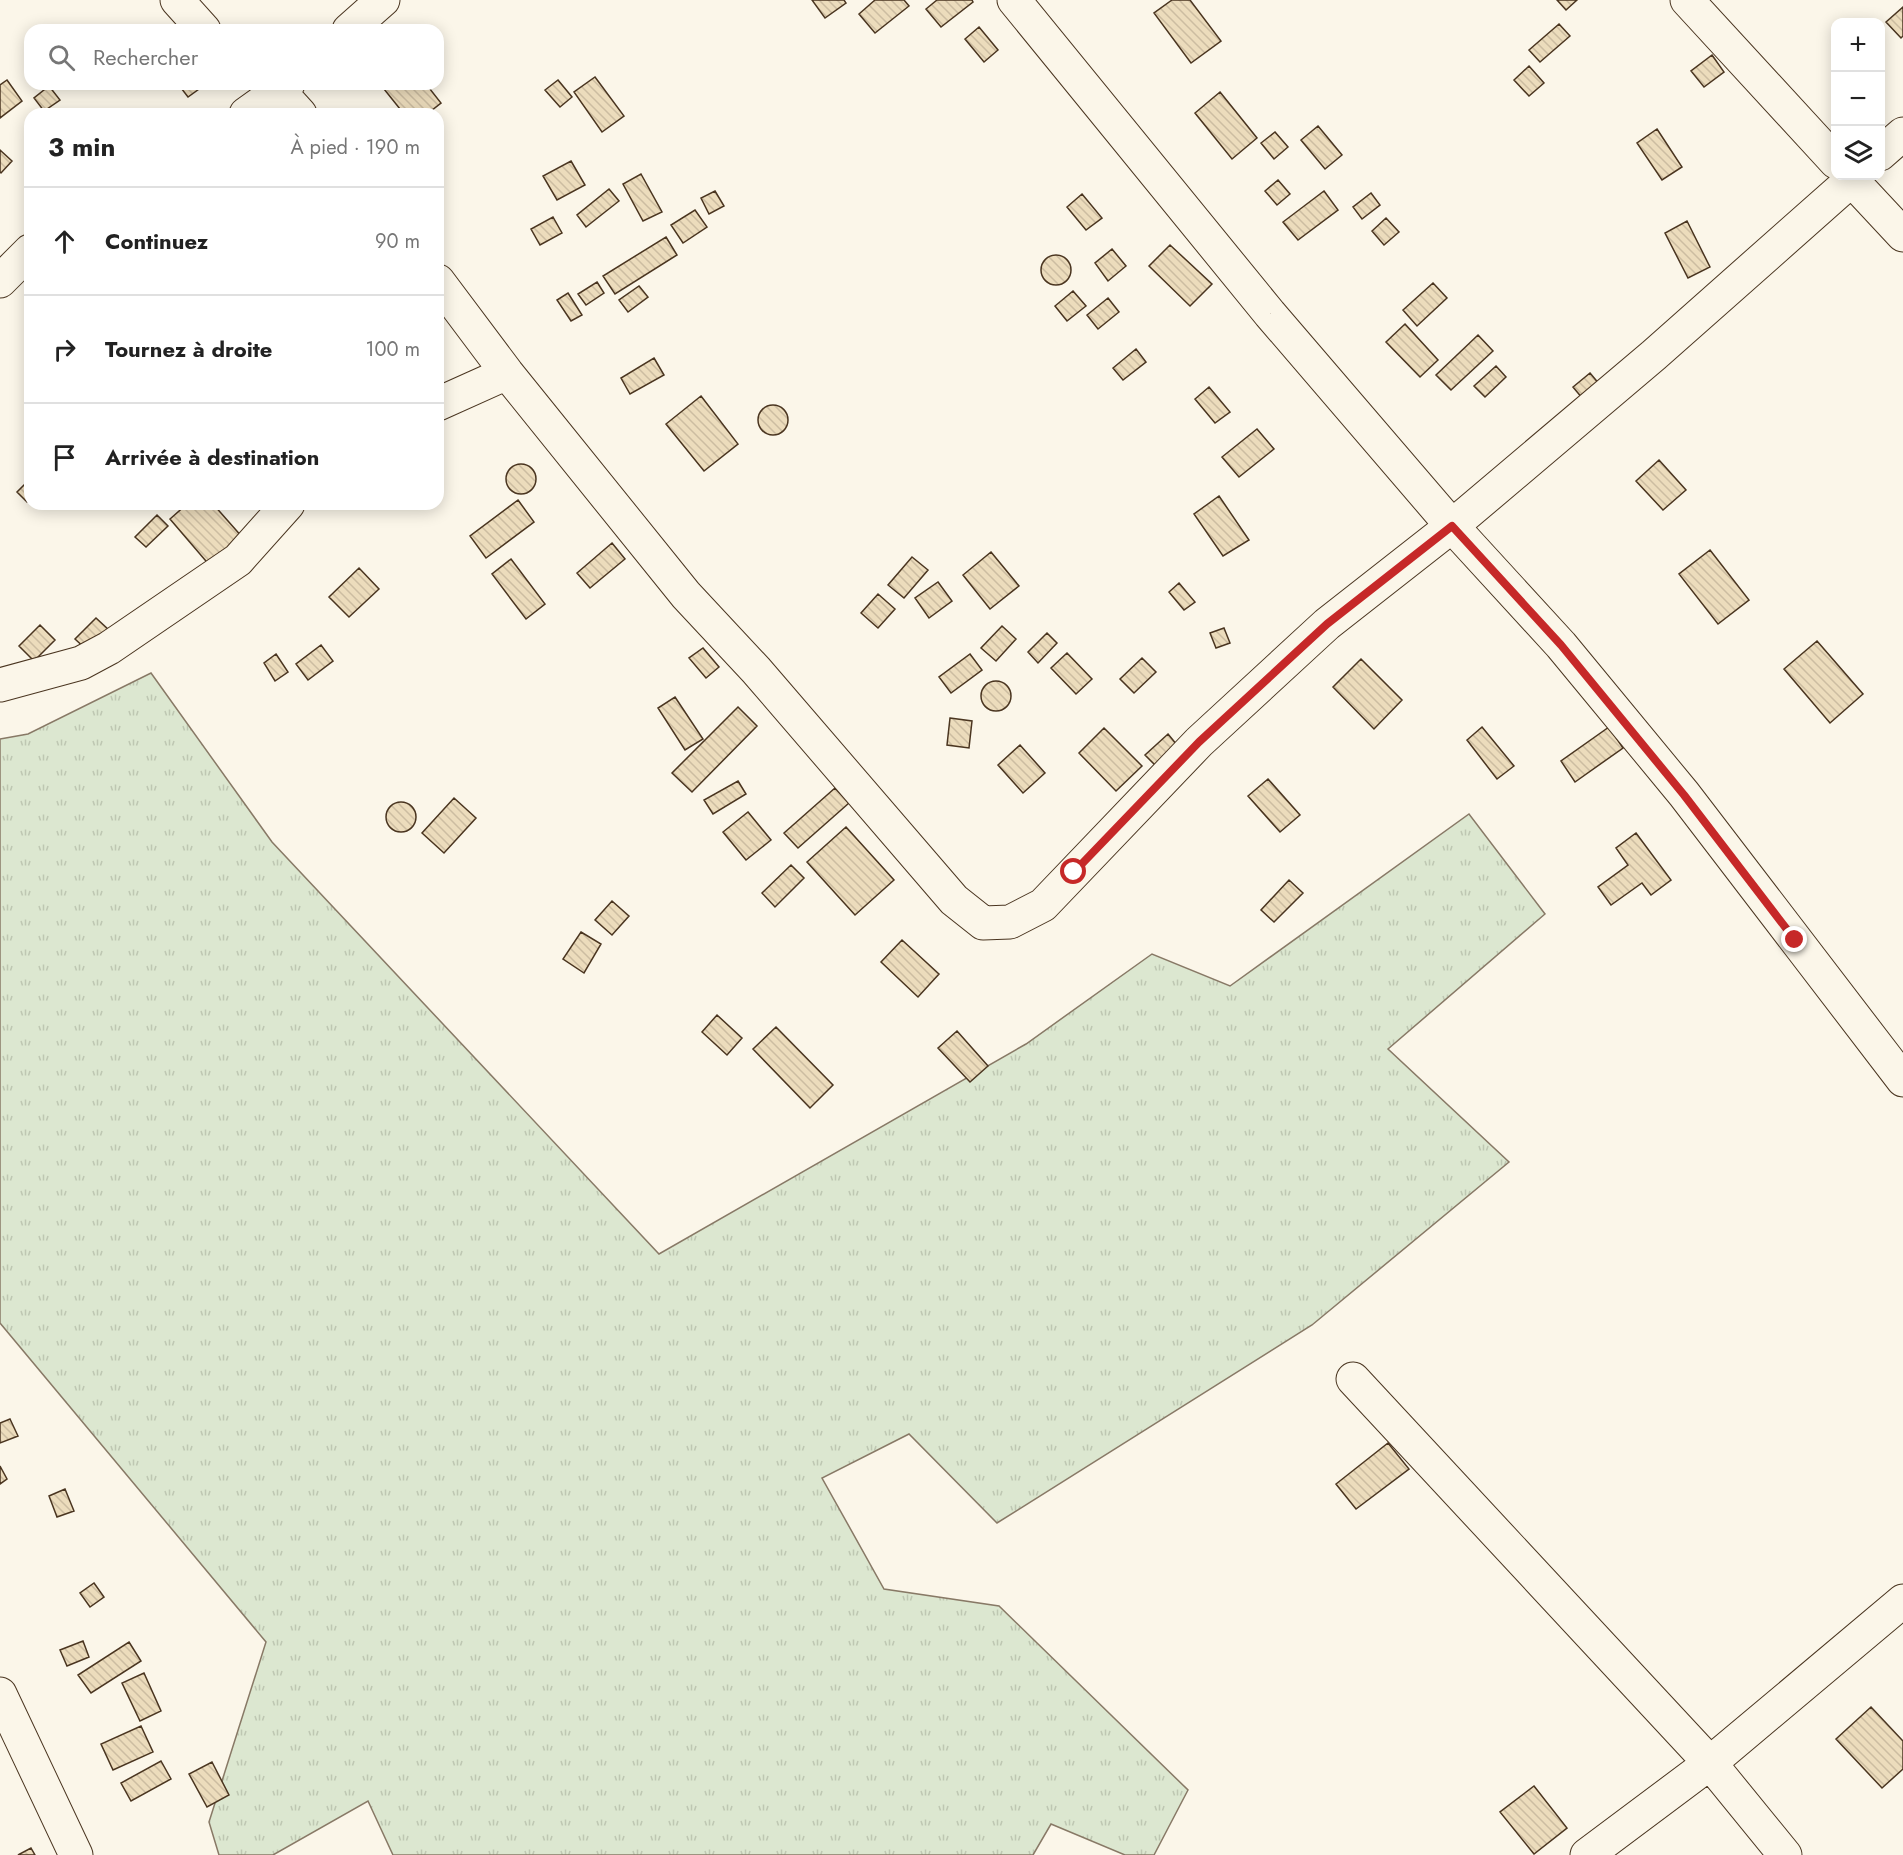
<!DOCTYPE html>
<html lang="fr">
<head>
<meta charset="utf-8">
<style>
	:root { --surface:#fff; --page:#f6f6f6; --text:#222; --muted:#767676; --line:#e0e0e0 }
	body { margin:0; font-family:Jost,sans-serif; background:var(--page); color:var(--text) }
	.controls { position:absolute; right:18px; top:18px; display:grid; overflow:hidden; border-radius:12px; box-shadow:0 3px 15px #0003 }
	.controls button { width:54px; height:54px; display:grid; place-items:center; padding:0; border:0; border-bottom:2px solid var(--line); background:var(--surface); color:var(--text); font:30px sans-serif }
	.stop { position:absolute; width:18px; height:18px; margin:-14px; border:4px solid #c62828; border-radius:50%; background:#fff }
	.stop.end { background:#c62828; border-color:#fff; box-shadow:0 2px 6px #0008 }
	.list { margin:0; padding:0; list-style:none }
	h2 { display:flex; justify-content:space-between; align-items:center; height:78px; margin:0; padding:0 24px; font-size:26px }
	h2 small { font-size:20px; font-weight:400; color:var(--muted) }
	.list li { display:grid; grid-template-columns:39px 1fr auto; gap:18px; align-items:center; box-sizing:border-box; height:108px; padding:0 24px; border-top:2px solid var(--line) }
	.list b { display:block; font-size:22px; white-space:nowrap }
	.list em { font-size:20px; font-style:normal; color:var(--muted) }
	.icon { flex:none; width:33px; height:33px; fill:none; stroke:currentColor; stroke-width:2; stroke-linecap:round; stroke-linejoin:round }
	.map { position:relative; flex:none; width:1903px; height:1855px; overflow:hidden }
	.search { position:absolute; background:var(--surface); box-shadow:0 3px 15px #0003; left:24px; top:24px; width:420px; height:66px; display:flex; align-items:center; gap:15px; box-sizing:border-box; padding:0 21px; border-radius:18px; color:var(--muted); font-size:22px }
	.panel { position:absolute; background:var(--surface); box-shadow:0 3px 15px #0003; left:24px; top:108px; width:420px; height:402px; border-radius:18px }
	.map>svg:first-child { display:block }
	.grass { fill:url(#grass-tufts); stroke:#887966; stroke-width:1.5 }
	.building { fill:url(#building-back-hatch); stroke:#4a3520; stroke-width:1.5 }
	.lines { fill:none; stroke-linecap:round; stroke-linejoin:round }
	.minor-casing { stroke:#4a3520; stroke-width:35 }
	.minor { stroke:#fbf6e9; stroke-width:33 }
	.route { stroke:#c62828; stroke-width:8 }
</style>
</head>
<body>
<div class="map">
<svg width="1903" height="1855" viewBox="0 0 1903 1855">
	<defs>
		<pattern id="grass-tufts" width="24" height="20" patternUnits="userSpaceOnUse" patternTransform="scale(1.5)"><rect width="24" height="20" fill="#dce7d0"/><path d="M3 7l-1-3M5 7V3M7 7l1-3M15 17l-1-3M17 17v-4M19 17l1-3" fill="none" stroke="#bec7b2"/></pattern>
		<pattern id="building-back-hatch" width="6" height="6" patternUnits="userSpaceOnUse" patternTransform="scale(1.5)"><rect width="6" height="6" fill="#ecdcbc"/><path d="M-1 5l2 2M0 0l6 6M5-1l2 2" fill="none" stroke="#ccbda1"/></pattern>
	</defs>
	<rect width="100%" height="100%" fill="#fbf6e9"/>
	<path class="grass" d="M151 673 272 842 659 1254 1026 1044 1152 954 1230 986 1469 814 1545 914 1388 1049 1509 1162 1312 1325 997 1523 909 1434 822 1478 884 1589 999 1606 1188 1790 1154 1855H1125L1051 1824 1033 1855H393L368 1801 273 1855H219L209 1822 266 1642 0 1323V739L28 734Z"/>
	<path class="building" d="M812 0H844L846 3 825 18Z
		M875 0H904L909 6 875 33 859 14Z
		M937 0H972L973 2 941 27 926 9Z
		M1172 0H1190L1221 41 1191 63 1154 13Z
		M1557 0H1577L1566 10Z
		M1903 7V36L1901 38 1886 22Z
		M1559 24 1570 36 1540 62 1529 50Z
		M979 27 998 50 984 62 965 39Z
		M1712 55 1724 72 1704 87 1691 71Z
		M1529 66 1544 83 1529 96 1514 80Z
		M595 77 624 116 602 132 574 92Z
		M7 80 22 101 0 118V85Z
		M558 80 572 97 560 107 545 90Z
		M178 84H206L188 97Z
		M380 84H426L441 103 427 114H404Z
		M49 86 60 100 44 111 34 98Z
		M1220 92 1257 138 1232 159 1195 113Z
		M1318 126 1342 155 1325 169 1301 140Z
		M1657 129 1682 167 1662 180 1637 143Z
		M1275 132 1288 147 1274 159 1261 143Z
		M0 150 12 161 1 173 0 172Z
		M571 161 585 185 557 200 543 176Z
		M641 174 662 212 643 221 623 184Z
		M1278 180 1290 194 1277 205 1265 191Z
		M609 189 619 201 586 227 577 215Z
		M715 191 724 206 709 214 701 198Z
		M1324 191 1338 210 1298 240 1283 222Z
		M1371 193 1380 205 1362 219 1353 207Z
		M1082 194 1102 218 1086 230 1067 207Z
		M695 210 707 227 683 243 671 225Z
		M553 217 562 233 540 245 531 229Z
		M1386 218 1399 232 1384 245 1372 231Z
		M1687 221 1710 267 1688 278 1665 233Z
		M666 237 677 255 615 294 603 276Z
		M1170 245 1212 284 1190 306 1149 266Z
		M1112 249 1126 266 1108 281 1095 263Z
		M1041 270a15 15 0 1 1 30 0a15 15 0 1 1-30 0Z
		M597 282 604 293 586 305 578 294Z
		M1433 283 1447 298 1417 326 1403 310Z
		M639 286 648 297 628 312 619 300Z
		M1073 291 1086 306 1067 321 1055 306Z
		M568 293 582 315 571 321 557 300Z
		M1108 298 1119 312 1098 329 1087 315Z
		M1405 324 1438 360 1420 377 1386 342Z
		M1478 335 1493 351 1451 390 1436 375Z
		M1136 349 1146 362 1123 380 1113 368Z
		M654 358 664 375 630 394 621 378Z
		M1496 366 1506 377 1485 397 1474 386Z
		M1590 373 1605 391 1588 405 1573 387Z
		M1209 387 1230 412 1215 423 1195 399Z
		M701 396 738 444 704 471 666 424Z
		M758 420a15 15 0 1 1 30 0a15 15 0 1 1-30 0Z
		M1257 429 1274 449 1239 477 1222 457Z
		M1659 460 1686 490 1663 510 1636 481Z
		M506 479a15 15 0 1 1 30 0a15 15 0 1 1-30 0Z
		M30 479V499L27 502 17 492Z
		M1219 496 1249 540 1223 556 1194 514Z
		M518 500 534 522 486 558 470 536Z
		M187 504H213L243 538 211 567 170 519Z
		M157 515 168 526 146 547 135 537Z
		M612 543 625 559 590 588 577 573Z
		M1710 550 1749 600 1718 624 1679 574Z
		M991 552 1019 586 990 609 963 575Z
		M912 557 928 570 904 598 888 585Z
		M511 559 545 604 526 619 492 574Z
		M359 568 379 589 349 617 329 597Z
		M938 582 952 601 929 618 915 598Z
		M1179 583 1195 602 1184 610 1169 592Z
		M878 594 895 609 878 628 861 613Z
		M96 618 109 630 88 651 75 639Z
		M40 625 55 640 34 661 19 646Z
		M1002 626 1016 639 996 661 981 648Z
		M1224 628 1230 643 1216 648 1210 633Z
		M1047 633 1057 643 1038 663 1028 652Z
		M1817 641 1863 694 1830 723 1784 669Z
		M321 645 333 661 308 680 296 664Z
		M703 648 719 667 706 678 689 658Z
		M1067 653 1092 679 1076 694 1051 668Z
		M276 654 288 672 275 681 264 663Z
		M970 654 982 670 951 693 939 677Z
		M1142 658 1156 672 1134 693 1120 679Z
		M1361 659 1402 700 1374 729 1333 687Z
		M981 696a15 15 0 1 1 30 0a15 15 0 1 1-30 0Z
		M675 697 703 739 685 750 658 708Z
		M738 707 757 726 692 792 672 773Z
		M950 718 972 721 969 748 947 745Z
		M1482 727 1514 766 1497 779 1467 740Z
		M1609 727 1623 748 1575 782 1561 761Z
		M1104 728 1142 766 1116 791 1079 753Z
		M1168 734 1177 745 1155 765 1145 755Z
		M1020 745 1045 773 1023 793 998 765Z
		M1268 779 1300 815 1280 832 1248 796Z
		M738 781 746 794 713 814 704 800Z
		M835 788 849 803 798 848 784 833Z
		M454 798 476 818 444 853 422 833Z
		M386 817a15 15 0 1 1 30 0a15 15 0 1 1-30 0Z
		M748 812 771 840 746 860 723 832Z
		M846 827 894 880 855 915 807 862Z
		M1636 833 1671 880 1651 895 1642 883 1611 905 1598 887 1628 865 1616 848Z
		M791 865 804 878 775 907 762 893Z
		M1289 880 1303 893 1274 922 1261 910Z
		M612 901 629 916 612 935 595 920Z
		M581 932 601 944 584 973 563 959Z
		M902 940 939 974 918 997 881 962Z
		M717 1015 742 1038 727 1055 702 1032Z
		M776 1027 833 1085 810 1108 753 1049Z
		M957 1031 988 1066 970 1082 938 1048Z
		M10 1419 18 1436 0 1443V1423Z
		M1388 1443 1409 1469 1356 1509 1336 1484Z
		M0 1466 7 1479 0 1484Z
		M65 1489 74 1511 57 1517 49 1496Z
		M94 1583 104 1597 90 1607 80 1593Z
		M83 1641 89 1657 67 1666 60 1650Z
		M129 1642 141 1661 91 1693 78 1675Z
		M144 1673 161 1711 140 1721 122 1683Z
		M1871 1707 1903 1741V1769L1882 1788 1836 1739Z
		M141 1726 153 1752 113 1770 101 1744Z
		M161 1761 171 1779 131 1801 121 1783Z
		M212 1762 229 1795 207 1807 189 1774Z
		M1534 1786 1567 1828 1534 1854 1500 1812Z
		M31 1848 35 1855H18Z"/>
	<g class="lines">
		<defs>
			<path id="minor" d="M177 0 204 30
				M1014 0 1270 314 1452 526 1561 645 1684 794 1903 1080
				M1687 0 1836 162
				M349 30 383 0
				M271 84 280 92 300 114
				M246 114 288 84
				M1880 154 1903 134
				M1848 176 1903 235
				M0 281 30 251
				M438 281 507 373 686 595 756 670 954 900 983 923 1010 922 1043 905 1199 742 1327 624 1452 526 1654 355 1856 176
				M438 404 507 373
				M0 685 81 663 109 648 238 560 288 504
				M1353 1379 1710 1763 1785 1855
				M0 1694 76 1855
				M1587 1855 1710 1763 1903 1601"/>
		</defs>
		<use href="#minor" class="minor-casing"/>
		<use href="#minor" class="minor"/>
	</g>
	<g class="lines">
		<path class="route" d="M1074 872 1199 742 1327 624 1452 526 1561 645 1684 795 1795 940"/>
	</g>
</svg>
<div class="controls">
<button>+</button>
<button>−</button>
<button><svg class="icon" aria-label="layers" viewBox="0 0 24 24"><path d="M12 4l9 5-9 5-9-5zM3 14l9 5 9-5"/></svg></button>
</div>
<div class="stop" style="left:1074px;top:872px"></div>
<div class="stop end" style="left:1795px;top:940px"></div>
<div class="search"><svg class="icon" aria-label="search" viewBox="0 0 24 24"><circle cx="10" cy="10" r="6"/><path d="M15 15l6 6"/></svg>Rechercher</div>
<section class="panel">
<h2>3 min<small>À pied · 190 m</small></h2>
<ul class="list">
<li><svg class="icon" aria-label="ahead" viewBox="0 0 24 24"><path d="M12 20V5M6 11l6-6 6 6"/></svg><div><b>Continuez</b></div><em>90 m</em></li>
<li><svg class="icon" aria-label="right" viewBox="0 0 24 24"><path d="M7 20v-9h11M14 6l5 5-5 5"/></svg><div><b>Tournez à droite</b></div><em>100 m</em></li>
<li><svg class="icon" aria-label="arrive" viewBox="0 0 24 24"><path d="M6 21V4h12l-3 4 3 4H6"/></svg><div><b>Arrivée à destination</b></div></li>
</ul>
</section>
</div>
</body>
</html>
